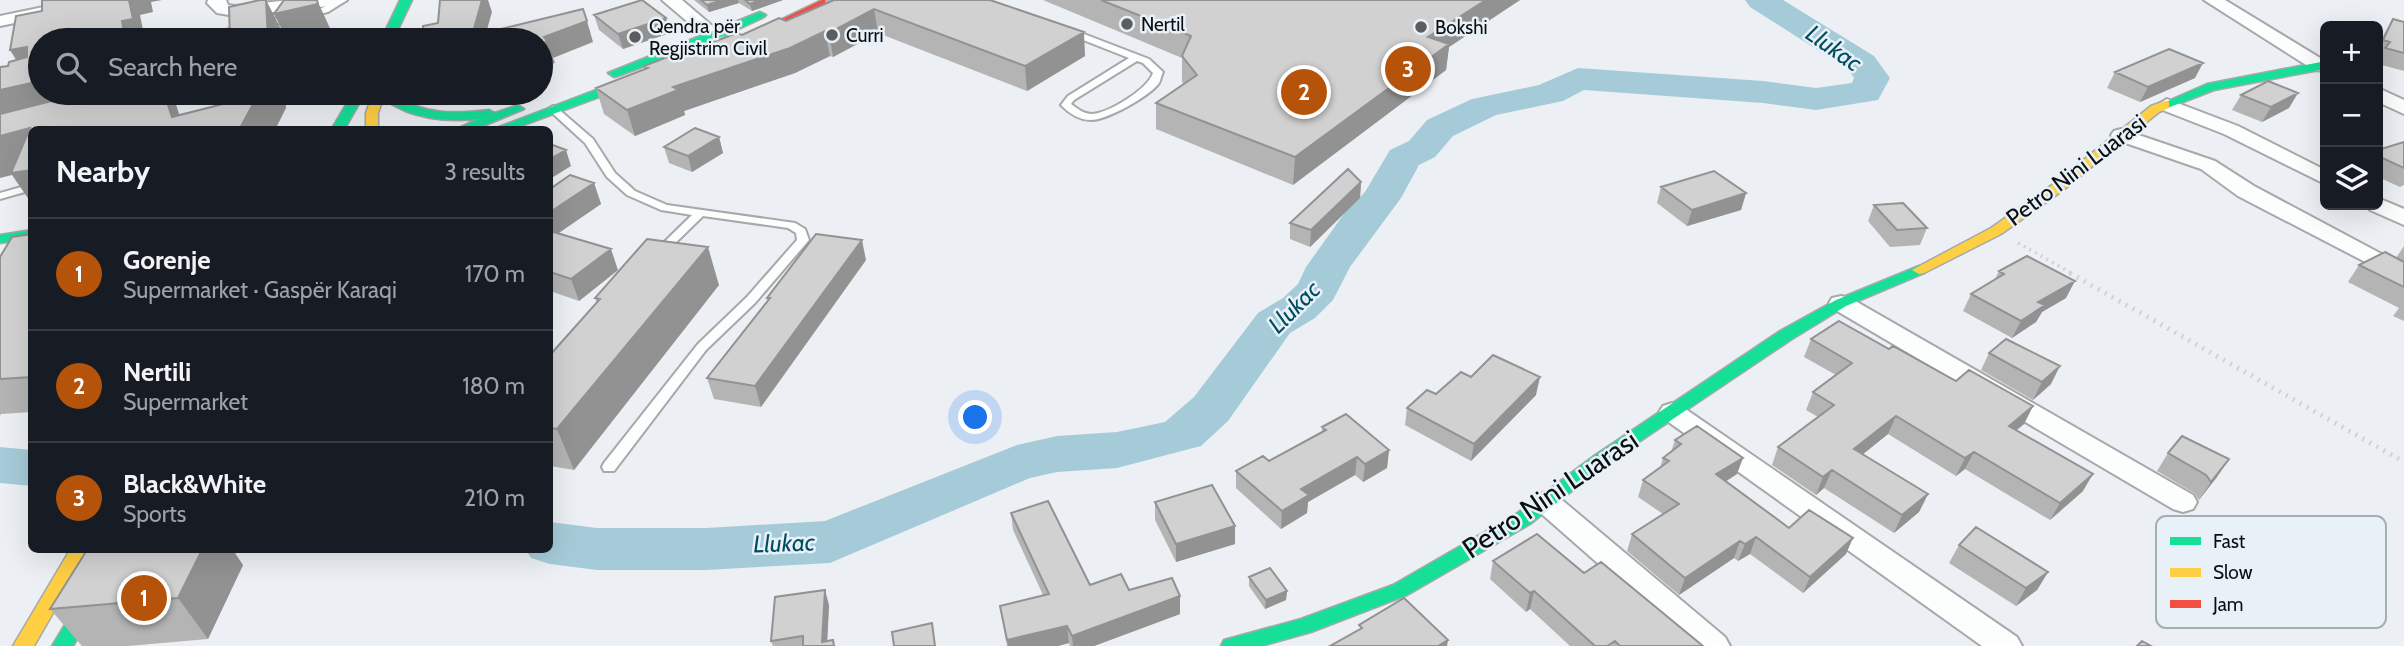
<!DOCTYPE html>
<html lang="en">
<head>
<meta charset="utf-8">
<style>
	:root { --surface:#171b24; --page:#242831; --text:#f1f3f6; --muted:#9ea1a6; --line:#363941; --accent:#b45309 }
	body { margin:0; font-family:Cabin,sans-serif; background:var(--page); color:var(--text) }
	.controls { position:absolute; right:21px; top:21px; display:grid; overflow:hidden; border-radius:10px; box-shadow:0 7px 28px #0002 }
	.controls button { width:63px; height:63px; display:grid; place-items:center; padding:0; border:0; border-bottom:2px solid var(--line); background:var(--surface); color:var(--text); font:35px sans-serif }
	.you { position:absolute; left:976px; top:418px; width:24px; height:24px; margin:-18px; border:5px solid #fff; border-radius:50%; background:#1a73e8; box-shadow:0 0 0 10px #1a73e833 }
	.badge { display:grid; place-items:center; width:46px; height:46px; border-radius:50%; background:var(--accent); color:#fff; font-size:23px; font-weight:700 }
	.pin { position:absolute; translate:-50% -50%; border:4px solid #fff; box-shadow:0 2px 7px #0006 }
	.list { margin:0; padding:0; list-style:none }
	h2 { display:flex; justify-content:space-between; align-items:center; height:91px; margin:0; padding:0 28px; font-size:30px }
	h2 small { font-size:23px; font-weight:400; color:var(--muted) }
	.list li { display:grid; grid-template-columns:46px 1fr auto; gap:21px; align-items:center; box-sizing:border-box; height:112px; padding:0 28px; border-top:2px solid var(--line) }
	.list b { display:block; font-size:26px; white-space:nowrap }
	.list p { margin:0; font-size:23px; white-space:nowrap; color:var(--muted) }
	.list em { font-size:23px; font-style:normal; color:var(--muted) }
	.icon { flex:none; width:38px; height:38px; fill:none; stroke:currentColor; stroke-width:2; stroke-linecap:round; stroke-linejoin:round }
	.map { position:relative; flex:none; width:2404px; height:646px; overflow:hidden }
	.search { position:absolute; background:var(--surface); box-shadow:0 7px 28px #0002; left:28px; top:28px; width:525px; height:77px; display:flex; align-items:center; gap:18px; box-sizing:border-box; padding:0 24px; border-radius:38px; color:var(--muted); font-size:26px }
	.panel { position:absolute; background:var(--surface); box-shadow:0 7px 28px #0002; left:28px; top:126px; width:525px; height:427px; border-radius:10px }
	.map>svg:first-child { display:block }
	.lines { fill:none; stroke-linecap:round; stroke-linejoin:round }
	.river { fill:#a6cbd8; fill-rule:evenodd }
	.lane-casing { stroke:#a6a9ac; stroke-width:4 }
	.street-casing { stroke:#a6a9ac; stroke-width:4 }
	.fast-casing { stroke:#a6a9ac; stroke-width:3 }
	.slow-casing { stroke:#a6a9ac; stroke-width:3 }
	.jam-casing { stroke:#a6a9ac; stroke-width:3 }
	.path-far1 { stroke:#d1d2d4; stroke-width:3.5; stroke-dasharray:2 4.5; stroke-linecap:butt }
	.path { stroke:#d1d2d4; stroke-width:5; stroke-dasharray:2 6; stroke-linecap:butt }
	.lane { fill:#fcfdfd; fill-rule:evenodd }
	.street { fill:#fcfdfd; fill-rule:evenodd }
	.fast { fill:#16e098; fill-rule:evenodd }
	.slow { fill:#ffcf43; fill-rule:evenodd }
	.jam { fill:#f24e42; fill-rule:evenodd }
	.wall { fill:#b4b4b5 }
	.shaded-wall { fill:#929293 }
	.building { fill:#d1d1d2; stroke:#929293; stroke-width:2 }
	.poi-dot { fill:#5a5e61; stroke:#e8f1f8; stroke-width:2.5 }
	.labels { text-anchor:middle; dominant-baseline:central; stroke-width:5; stroke-linejoin:round; paint-order:stroke }
	.far-poi-label { font-size:19px; fill:#0c0f12; stroke:#e8f1f8; text-anchor:start }
	.street-label { font-size:23px; fill:#0c0f12; stroke:#e8f1f8 }
	.water-label { font-size:24px; font-style:italic; fill:#014d60; stroke:#e8f1f8 }
	.near-street-label { font-size:28px; fill:#0c0f12; stroke:#e8f1f8 }
	.key { fill:#e8f1f8; stroke:#a6adb3; stroke-width:2 }
	.key-label { font-size:19px; fill:#0c0f12 }
</style>
</head>
<body>
<div class="map">
<svg width="2404" height="646" viewBox="0 0 2404 646">
	<rect width="100%" height="100%" fill="#ecf0f4"/>
	<g class="lines">
		<path class="river" d="M1745 0H1783L1874 56 1890 78 1878 100 1816 110 1763 103 1584 90 1563 101 1496 115 1453 136 1435 157 1419 165 1401 198 1350 267 1333 300 1315 318 1290 333 1228 421 1201 446 1117 468 1057 472 1030 478 830 563 706 570H597L550 564 531 558 526 550H550V522L597 528H706L825 521 1017 445 1057 436 1117 432 1165 422 1194 397 1258 313 1283 298 1298 284 1306 267 1346 211 1365 192 1390 150 1409 141 1427 120 1472 99 1539 85 1578 68 1763 81 1816 88 1852 83 1854 78 1849 70 1750 7Z
			M0 447 32 450V486L0 483Z"/>
		<defs>
			<path id="lane" d="M337 0H347L328 12 206 40H190L195 37 322 8Z
				M1071 29 1149 59 1163 72C1162 73 1160 82 1159 83 1150 96 1107 120 1091 120 1078 120 1069 113 1061 105L1068 96 1129 58 1068 34 1067 32ZM1137 61 1143 63 1153 73C1148 89 1108 114 1091 114 1082 113 1078 109 1071 104L1074 100Z
				M553 106 556 107 593 139 615 173 635 191 667 205 795 223 805 229 809 240 755 303 706 350 614 471H604L602 467 604 463 698 344 747 297 797 240 796 233 788 228 703 216 662 256H654L652 254 654 252 692 215 661 210 627 195 607 177 585 143 550 111 548 109Z
				M32 184V190L0 199V193Z"/>
			<path id="street" d="M77 0H111L102 5 0 26V16Z
				M208 0H226L228 5 235 6 289 0H347L338 5 235 16 217 13 207 3Z
				M662 0H682L724 36 715 41 709 40Z
				M2204 0H2225L2325 61V71L2314 70Z
				M2378 88 2404 100V114L2378 102Z
				M2167 99 2238 126 2325 170V184L2224 134 2160 109 2157 105Z
				M2121 129 2215 161 2254 186 2404 266V282L2238 196 2201 169 2114 139 2111 135 2114 131Z
				M2378 198 2404 209V225L2370 210 2367 205H2378Z
				M1841 296 1850 298 2193 495 2197 502 2193 509 2183 512 2173 509 1832 308 1829 303 1832 298Z
				M1672 403 1681 406 2017 637 2022 646H1982L1663 418 1659 412 1663 406Z
				M1546 492 1556 495 1725 637 1730 646H1692L1536 509 1532 502 1536 495Z"/>
			<path id="fast" d="M400 0H412L393 40H381Z
				M760 12 766 15 764 17 719 38 618 76 614 77 608 73Z
				M2321 62 2325 63V72L2319 70 2214 90 2165 109 2159 105 2207 84Z
				M646 71 652 75 650 78 510 130H491Z
				M353 93H365L344 130H331Z
				M384 93H396V96C425 115 455 114 489 110L495 113 518 105 524 109 473 130H454L478 119C444 122 413 119 385 100Z
				M32 230V238L0 243V235Z
				M1919 266 1924 267 1926 270 1924 273 1846 306 1792 339 1606 464 1530 524 1407 595 1311 632 1261 646H1221L1224 640 1301 619 1393 585 1516 514 1594 456 1780 331 1836 300Z
				M110 550H130L73 646H52Z"/>
			<path id="slow" d="M373 93H385L378 113V130H366V113Z
				M2165 101 2169 102V108L2159 112 2062 191 2001 234 1924 273 1919 274 1912 270 1991 228 2052 185 2151 106Z
				M70 550H89L34 646H13Z"/>
			<path id="jam" d="M822 0H837L744 44 740 45 734 42Z"/>
		</defs>
		<use href="#lane" class="lane-casing"/>
		<use href="#street" class="street-casing"/>
		<use href="#fast" class="fast-casing"/>
		<use href="#slow" class="slow-casing"/>
		<use href="#jam" class="jam-casing"/>
		<path class="path-far1" d="M2018 243 2073 274"/>
		<path class="path" d="M2070 273 2404 462"/>
		<use href="#lane" class="lane"/>
		<use href="#street" class="street"/>
		<use href="#fast" class="fast"/>
		<use href="#slow" class="slow"/>
		<use href="#jam" class="jam"/>
	</g>
	<path class="wall" d="M694 0H783L752 11 739 3 709 12Z
		M825 0H990L1085 56 1027 91 878 33 833 57 830 56 795 73 684 111 685 115 635 136 604 114 596 88 645 70 644 66 786 21 826 4Z
		M1043 0H1520L1449 47 1446 70 1293 185 1156 129V103L1184 84 1182 82V58Z
		M594 15 666 18 670 33 623 49 599 30Z
		M2393 19 2404 22V71L2378 64V61L2380 57 2378 56V47L2384 34Z
		M2115 72 2195 78 2140 102 2107 88Z
		M2241 95 2289 108 2262 122 2232 110Z
		M719 137 723 153 692 172 669 163 664 147Z
		M2404 142V185L2400 187 2378 177V150Z
		M1361 182 1360 198 1310 247 1290 239V223Z
		M594 183 601 204 558 233 618 270 579 301 550 291V189Z
		M1661 187 1746 193 1741 210 1687 226 1657 203Z
		M1874 205 1927 228 1920 245 1890 247 1868 221Z
		M32 234V412L1 414 0 416V257Z
		M2404 246V321L2393 316 2399 308 2348 282 2359 265 2396 258Z
		M866 260 761 407 714 399 707 378 768 301 767 298Z
		M1999 271 2066 298 2042 312 2036 322 2012 338 1963 311 1971 294 1995 279Z
		M719 285 574 470 550 466V355L597 303 595 298Z
		M1811 339 1889 349 1956 381 2033 406 2024 424 2016 430 2083 491 2050 520 1965 469 1956 476 1888 434 1863 454 1928 494 1919 512 1894 533 1824 488 1816 495 1772 465 1778 447 1818 417 1806 410 1813 392 1836 375 1804 357Z
		M1989 353 2051 384 2033 400 1981 370Z
		M1436 394 1536 395 1471 461 1405 425 1407 408Z
		M1322 427 1389 450 1387 468 1363 482 1355 475 1308 502 1307 513 1281 529 1236 488V471L1269 461 1322 432Z
		M1675 440 1737 474 1726 481 1789 528 1846 554 1803 593 1750 554 1738 561 1734 558 1679 595 1627 551 1632 534 1663 514 1638 497 1643 480 1660 468 1663 458 1671 452Z
		M2168 453 2217 477 2199 500 2194 493 2157 471Z
		M1155 502 1235 526V544L1176 562 1155 520Z
		M1011 513 1090 585 1129 590 1180 614 1094 646H1070L1069 643 1058 646H1007L1000 606 1043 595 1013 530Z
		M1959 545 2048 572 2037 590 2016 606 1949 563Z
		M1493 561 1584 573 1703 646H1570L1530 609 1526 612 1490 579Z
		M243 565 208 639 128 646H82L50 609Z
		M1249 577 1287 591 1286 600 1265 609 1249 586Z
		M829 605 827 641 833 640 835 646H773L771 641Z"/>
	<path class="shaded-wall" d="M129 0H162L151 2 153 12 140 15 145 40H125L122 21Z
		M266 0 282 31V40H268Z
		M317 0 334 37 322 40H287L274 14Z
		M482 0H488L492 12 484 40 472 36Z
		M722 0H738L739 3 709 12 707 5Z
		M760 0H783L752 11 750 4Z
		M1486 0H1520L1449 47 1446 70 1293 185 1295 157 1428 37Z
		M874 9 878 33 833 57 829 33Z
		M666 18 670 33 623 49 618 34Z
		M587 21 593 42 553 58 555 63 541 67V44L544 37Z
		M825 31 830 56 795 73 684 111 685 115 635 136 627 110 673 87Z
		M1084 32 1085 56 1027 91 1025 66Z
		M27 47 40 69 25 74 10 50Z
		M2203 63 2195 78 2140 102 2148 87Z
		M40 81V93H136L0 117V90Z
		M164 93H170L175 101 184 130 172 117Z
		M259 93H285L286 108 275 130H239Z
		M2298 93 2289 108 2262 122 2271 107Z
		M30 128 32 170V204L12 175 0 178V136Z
		M719 137 723 153 692 172 688 156Z
		M566 150 571 166 550 179V159Z
		M1361 182 1360 198 1310 247 1311 230Z
		M594 183 601 204 550 239V212Z
		M1746 193 1741 210 1687 226 1692 210Z
		M862 240 866 260 761 407 755 386Z
		M708 247 719 285 574 470 557 429Z
		M611 249 618 270 579 301 571 279Z
		M2075 281 2066 298 2042 312 2036 322 2012 338 2021 321 2038 302Z
		M2060 366 2051 384 2033 400 2042 382Z
		M1540 377 1536 395 1471 461 1474 444Z
		M2033 406 2024 424 2000 444 2009 426Z
		M1896 416 1888 434 1847 467 1854 449Z
		M1389 450 1387 468 1363 482 1365 464Z
		M1974 452 1965 469 1956 476 1965 458Z
		M1357 457 1355 475 1308 502 1307 513 1281 529 1282 511 1301 489Z
		M1743 458 1737 474 1711 491 1716 474Z
		M2229 459 2217 477 2199 500 2211 482Z
		M1832 470 1824 488 1816 495 1823 477Z
		M2093 474 2083 491 2050 520 2060 503Z
		M1928 494 1919 512 1894 533 1902 515Z
		M1235 526V544L1176 562V544Z
		M1756 537 1750 554 1738 561 1745 544Z
		M1853 538 1846 554 1803 593 1810 577Z
		M1740 541 1734 558 1679 595 1685 578Z
		M202 550H233L243 565 208 639 178 598Z
		M2048 572 2037 590 2016 606 2026 588Z
		M825 590 829 605 827 646 822 642Z
		M1287 591 1286 600 1265 609 1266 600Z
		M1534 591 1530 609 1526 612 1530 593Z
		M1180 596V614L1094 646H1073L1072 636Z
		M1067 626 1069 643 1058 646H1008L1007 640Z
		M1448 640 1447 646H1438Z"/>
	<path class="building" d="M42 0H129L133 19 122 21 125 40H40V81L0 90V67L8 66 9 62 27 57V47L10 50 16 16 42 11Z
		M260 0H266L268 40H230L229 7Z
		M284 0H317L318 4 274 14Z
		M440 0H482L472 36 583 9 587 21 544 37 547 41 541 44V40H423V26L438 23Z
		M642 0 666 18 618 34 594 15Z
		M701 0H722L707 5Z
		M745 0H760L750 4Z
		M834 0H990L1084 32 1025 66 874 9 829 33 825 31 790 48 673 87 678 90 627 110 596 88 648 68 644 66 683 51 687 52 737 33 742 35 779 18 786 21Z
		M1101 0H1486L1428 37 1449 44 1295 157 1156 103 1197 75 1182 56 1191 36Z
		M2393 19 2404 22V53L2385 48 2390 42 2383 40Z
		M2169 49 2203 63 2148 87 2115 72Z
		M2268 81 2298 93 2271 107 2241 95Z
		M74 93H164L172 117 231 102V93H259L239 130H32V170L11 173 30 128 0 136V114L75 95Z
		M695 128 719 137 688 156 664 147Z
		M2404 142V168L2378 156V150Z
		M550 144 566 150 550 159Z
		M1348 169 1361 182 1311 230 1290 223Z
		M1714 171 1746 193 1692 210 1661 187Z
		M570 175 594 183 550 212V189Z
		M1903 203 1927 228 1897 230 1874 205Z
		M550 231 611 249 571 279 550 272Z
		M32 234V377L0 379V257L12 237Z
		M816 234 862 240 755 386 707 378 770 298H767Z
		M647 239 708 247 557 429 550 428V355L600 299 595 298Z
		M2385 252 2404 262V287L2359 265Z
		M2027 256 2075 281 2038 302 2045 305 2021 321 1971 294 2004 274 1999 271Z
		M1839 321 1889 349 1893 346 1956 381 1969 370 2033 406 2009 426 2093 474 2060 503 1974 452 1965 458 1896 416 1854 449 1928 494 1902 515 1832 470 1823 477 1778 447 1834 405 1813 392 1852 363 1811 339Z
		M2006 339 2060 366 2042 382 1989 353Z
		M1493 355 1540 377 1474 444 1407 408 1427 390 1436 394 1461 372 1471 377Z
		M1346 414 1389 450 1365 464 1357 457 1301 489 1309 495 1282 511 1236 471 1263 456 1269 461 1326 430 1322 427Z
		M1697 426 1743 458 1716 474 1789 528 1809 510 1853 538 1810 577 1756 537 1745 544 1740 541 1685 578 1632 534 1679 504 1643 480 1669 461 1663 458 1681 444 1675 440Z
		M2182 436 2229 459 2211 482 2206 475 2168 453Z
		M1212 485 1235 526 1176 544 1155 502Z
		M1048 501 1090 585 1121 574 1129 590 1172 578 1180 596 1072 636 1067 626 1007 640 1000 606 1049 594 1011 513Z
		M1976 527 2048 572 2026 588 1959 545Z
		M1537 534 1584 573 1601 562 1703 646H1620L1615 641 1607 646H1595L1534 591 1530 593 1493 561Z
		M87 550H202L178 598 50 609Z
		M1270 568 1287 591 1266 600 1249 577Z
		M825 590 822 642 833 640 834 646H803V636L771 641 775 597Z
		M1404 598 1448 640 1438 646H1330L1362 628 1359 625Z
		M932 623 935 646H894L892 632Z
		M2142 641 2151 646H2137Z"/>
	<g class="poi-dot">
		<circle cx="1127" cy="24" r="7"/>
		<circle cx="1421" cy="27" r="7"/>
		<circle cx="832" cy="35" r="7"/>
		<circle cx="635" cy="37" r="7"/>
	</g>
	<g class="labels">
		<g class="far-poi-label">
			<text x="1141" y="24">Nertil</text>
			<text x="649" y="26">Qendra për<tspan x="649" dy="22">Regjistrim Civil</tspan></text>
			<text x="1435" y="27">Bokshi</text>
			<text x="846" y="35">Curri</text>
		</g>
		<g class="street-label">
			<text transform="translate(2076 170) rotate(-37)">Petro Nini Luarasi</text>
		</g>
		<g class="water-label">
			<text transform="translate(1834 48) rotate(35)">Llukac</text>
			<text transform="translate(1294 307) rotate(-45)">Llukac</text>
			<text transform="translate(784 543) rotate(-2)">Llukac</text>
		</g>
		<g class="near-street-label">
			<text transform="translate(1550 494) rotate(-34)">Petro Nini Luarasi</text>
		</g>
	</g>
	<rect x="2156" y="516" width="230" height="112" rx="10" class="key"/>
	<rect x="2170" y="537" width="31" height="8" fill="#16e098"/>
	<rect x="2170" y="568" width="31" height="9" fill="#ffcf43"/>
	<rect x="2170" y="600" width="31" height="8" fill="#f24e42"/>
	<g class="key-label">
		<text x="2213" y="548">Fast</text>
		<text x="2213" y="579">Slow</text>
		<text x="2213" y="611">Jam</text>
	</g>
</svg>
<div class="controls">
<button>+</button>
<button>−</button>
<button><svg class="icon" aria-label="layers" viewBox="0 0 24 24"><path d="M12 4l9 5-9 5-9-5zM3 14l9 5 9-5"/></svg></button>
</div>
<div class="you"></div>
<div class="pin badge" style="left:144px;top:598px">1</div>
<div class="pin badge" style="left:1304px;top:92px">2</div>
<div class="pin badge" style="left:1408px;top:69px">3</div>
<div class="search"><svg class="icon" aria-label="search" viewBox="0 0 24 24"><circle cx="10" cy="10" r="6"/><path d="M15 15l6 6"/></svg>Search here</div>
<section class="panel">
<h2>Nearby<small>3 results</small></h2>
<ul class="list">
<li><span class="badge">1</span><div><b>Gorenje</b><p>Supermarket · Gaspër Karaqi</p></div><em>170 m</em></li>
<li><span class="badge">2</span><div><b>Nertili</b><p>Supermarket</p></div><em>180 m</em></li>
<li><span class="badge">3</span><div><b>Black&amp;White</b><p>Sports</p></div><em>210 m</em></li>
</ul>
</section>
</div>
</body>
</html>
